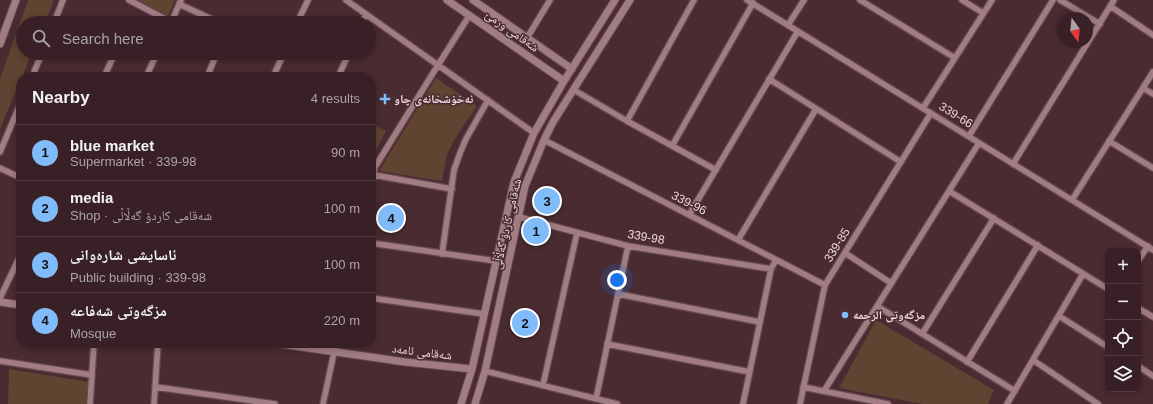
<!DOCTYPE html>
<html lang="en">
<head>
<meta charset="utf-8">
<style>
	:root { --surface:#382026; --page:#432d32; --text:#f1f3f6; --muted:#aba3a7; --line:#523e43; --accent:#81bcfa }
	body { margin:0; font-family:Arial,"Noto Naskh Arabic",sans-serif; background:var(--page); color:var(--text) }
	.controls { position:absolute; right:12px; bottom:12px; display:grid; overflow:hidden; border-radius:8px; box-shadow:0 2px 6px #0003 }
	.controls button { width:36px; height:36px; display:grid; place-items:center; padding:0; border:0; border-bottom:1px solid var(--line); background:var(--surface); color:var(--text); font:20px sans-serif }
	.compass { position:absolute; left:1057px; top:12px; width:36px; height:36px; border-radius:50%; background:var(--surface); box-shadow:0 2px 6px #0003; rotate:165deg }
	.you { position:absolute; left:617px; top:280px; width:14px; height:14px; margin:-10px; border:3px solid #fff; border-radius:50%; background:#1a73e8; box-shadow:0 0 0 6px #1a73e833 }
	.badge { display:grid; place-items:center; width:26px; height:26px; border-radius:50%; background:var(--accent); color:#111; font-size:13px; font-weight:700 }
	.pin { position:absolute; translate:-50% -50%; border:2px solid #fff; box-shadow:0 1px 4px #0006 }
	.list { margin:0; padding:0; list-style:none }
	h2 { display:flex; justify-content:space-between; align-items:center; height:52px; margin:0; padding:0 16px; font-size:17px }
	h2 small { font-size:13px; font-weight:400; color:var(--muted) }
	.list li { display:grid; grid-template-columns:26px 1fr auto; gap:12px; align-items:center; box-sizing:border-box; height:56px; padding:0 16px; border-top:1px solid var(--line) }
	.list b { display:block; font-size:15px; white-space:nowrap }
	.list p { margin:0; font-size:13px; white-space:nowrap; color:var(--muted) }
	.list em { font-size:13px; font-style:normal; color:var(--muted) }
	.icon { flex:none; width:22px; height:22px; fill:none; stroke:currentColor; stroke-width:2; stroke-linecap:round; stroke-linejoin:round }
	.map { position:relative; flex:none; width:1153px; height:404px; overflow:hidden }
	.search { position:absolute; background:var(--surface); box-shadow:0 2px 6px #0003; left:16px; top:16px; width:360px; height:44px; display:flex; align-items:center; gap:10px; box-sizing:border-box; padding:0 14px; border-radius:22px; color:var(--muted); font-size:15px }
	.panel { position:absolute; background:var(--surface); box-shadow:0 2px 6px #0003; left:16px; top:72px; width:360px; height:276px; border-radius:16px }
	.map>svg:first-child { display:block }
	.green { fill:#604331 }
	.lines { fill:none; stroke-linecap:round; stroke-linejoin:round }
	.minor-casing { stroke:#644a50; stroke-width:8 }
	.tertiary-casing { stroke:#644a50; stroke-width:9 }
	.minor { stroke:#a17c83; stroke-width:5.5 }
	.tertiary { stroke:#a17c83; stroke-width:7 }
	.poi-dot { fill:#81bcfa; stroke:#4a2b32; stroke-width:1.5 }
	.labels { text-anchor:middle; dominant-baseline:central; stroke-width:3; stroke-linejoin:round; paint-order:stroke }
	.street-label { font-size:12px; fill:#ecd7da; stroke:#4a2b32 }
	.poi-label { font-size:12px; font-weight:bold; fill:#ecd7da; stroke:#4a2b32; text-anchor:start }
</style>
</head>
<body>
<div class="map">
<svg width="1153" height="404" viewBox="0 0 1153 404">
	<rect width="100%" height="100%" fill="#4a2b32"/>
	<path class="green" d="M28 0H54L45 23H23V53H32L22 77H21V79L0 129V79Z
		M137 0H175L168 16Z
		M436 78 477 106 454 140 447 154 442 181 379 171Z
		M371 123 386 131 371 159Z
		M876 320 994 390 988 404H922L839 388Z
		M9 369 89 382 88 404H8Z"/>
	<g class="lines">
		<defs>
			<path id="minor" d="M129 0 171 22
				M346 0 534 133
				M747 0 1153 250
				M860 0 955 58
				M962 0 983 13
				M1060 0 1100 24
				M179 4 220 23
				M1110 6 1153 35
				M54 23 63 0
				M171 23 181 0
				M297 23 308 0
				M362 23 366 15
				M788 25 804 0
				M527 38 550 0
				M32 77 42 53
				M104 77 115 53
				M146 77 157 53
				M207 77 217 53
				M273 77 284 53
				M338 77 349 53
				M769 79 901 162
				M1143 88 1153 94
				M574 90 627 121 716 170
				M923 108 992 0
				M627 121 694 0
				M969 136 1053 0
				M544 140 825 285
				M1109 141 1153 168
				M672 146 753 3
				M0 152 21 102
				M1013 164 1114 0
				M0 168 21 178
				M374 175 452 189
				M371 188 375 167 438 65 469 16
				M949 191 1108 289
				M1072 200 1153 72
				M689 215 798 31
				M519 217 628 246 771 269
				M738 240 816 109
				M371 243 496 261
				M845 253 891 283
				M442 254 454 170 460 153 466 139 488 100
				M1138 261 1148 246
				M618 294 760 322
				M0 298 21 254
				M371 298 484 314
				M877 306 1015 391
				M1138 308 1153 317
				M1059 316 1108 347
				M922 334 994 218
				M607 344 750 372
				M1033 360 1098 404
				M0 361 92 375
				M967 362 1038 245
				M1138 366 1153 376
				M485 371 617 404
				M543 385 577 233
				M156 387 275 404
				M803 387 888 404
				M824 391 979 143
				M596 399 628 246
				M90 404 94 343
				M154 404 158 343
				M323 404 336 343
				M743 404 771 269 776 260
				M800 404 825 285 931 113
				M1007 404 1083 274"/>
			<path id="tertiary" d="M447 0 564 81
				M473 0 572 69
				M0 44 16 0
				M0 302 21 305
				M274 343 405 362 472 369
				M461 404 472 369 514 182 534 133 564 81 615 0
				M475 404 485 371 525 186 544 140 553 122 630 0"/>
		</defs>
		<use href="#minor" class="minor-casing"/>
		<use href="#tertiary" class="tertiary-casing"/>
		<use href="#minor" class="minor"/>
		<use href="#tertiary" class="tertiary"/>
	</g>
	<g class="poi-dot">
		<path d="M383 93h4v4h4v4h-4v4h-4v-4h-4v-4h4z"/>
		<circle cx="845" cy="315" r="4"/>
	</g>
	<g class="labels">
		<g class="street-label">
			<text transform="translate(512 31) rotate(35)">شەقامی ورمێ</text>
			<text transform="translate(956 115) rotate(32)">339-66</text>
			<text transform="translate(689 203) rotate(27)">339-96</text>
			<text transform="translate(507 224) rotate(-77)">شەقامی کاردۆ گەڵاڵی</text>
			<text transform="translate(646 237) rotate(10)">339-98</text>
			<text transform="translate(837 245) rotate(-58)">339-85</text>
			<text transform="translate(422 352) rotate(7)">شەقامی ئامەد</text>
		</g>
		<g class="poi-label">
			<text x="394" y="99">نەخۆشخانەی چاو</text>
			<text x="853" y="315">مزگەوتی الرحمە</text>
		</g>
	</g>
</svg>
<div class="controls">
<button>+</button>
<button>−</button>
<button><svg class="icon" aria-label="locate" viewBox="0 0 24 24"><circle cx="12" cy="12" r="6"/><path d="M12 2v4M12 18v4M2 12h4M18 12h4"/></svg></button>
<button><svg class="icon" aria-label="layers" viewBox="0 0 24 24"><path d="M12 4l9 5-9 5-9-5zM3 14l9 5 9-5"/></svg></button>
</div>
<svg class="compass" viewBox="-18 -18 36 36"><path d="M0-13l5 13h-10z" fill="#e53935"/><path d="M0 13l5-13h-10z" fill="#aba3a7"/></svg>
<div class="you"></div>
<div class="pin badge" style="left:536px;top:231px">1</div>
<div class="pin badge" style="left:525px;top:323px">2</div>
<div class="pin badge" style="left:547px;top:201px">3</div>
<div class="pin badge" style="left:391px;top:218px">4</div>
<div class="search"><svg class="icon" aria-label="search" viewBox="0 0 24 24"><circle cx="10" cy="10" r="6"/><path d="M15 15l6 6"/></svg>Search here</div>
<section class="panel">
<h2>Nearby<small>4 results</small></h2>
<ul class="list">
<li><span class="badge">1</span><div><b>blue market</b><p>Supermarket · 339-98</p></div><em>90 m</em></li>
<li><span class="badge">2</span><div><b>media</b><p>Shop · شەقامی کاردۆ گەڵاڵی</p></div><em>100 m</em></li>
<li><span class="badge">3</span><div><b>ئاسایشی شارەوانی</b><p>Public building · 339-98</p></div><em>100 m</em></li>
<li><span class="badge">4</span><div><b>مزگەوتی شەفاعە</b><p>Mosque</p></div><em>220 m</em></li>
</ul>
</section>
</div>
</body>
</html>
